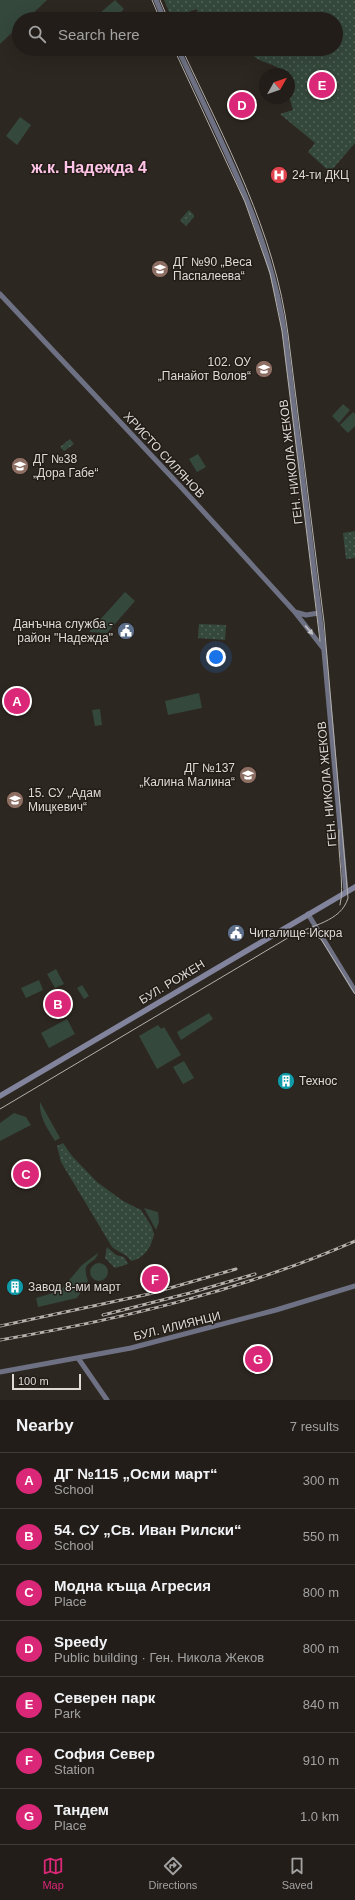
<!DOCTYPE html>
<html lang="en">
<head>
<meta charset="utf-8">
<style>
	:root { --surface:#221d19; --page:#2e2a26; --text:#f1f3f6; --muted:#a2a2a2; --line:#3f3b38; --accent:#db2777 }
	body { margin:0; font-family:Arial,sans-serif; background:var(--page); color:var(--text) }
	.compass { position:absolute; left:259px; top:68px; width:36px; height:36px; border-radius:50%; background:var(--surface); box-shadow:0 4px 16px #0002; rotate:50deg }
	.scale { position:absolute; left:12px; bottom:10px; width:69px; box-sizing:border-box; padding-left:4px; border:2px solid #dedbd7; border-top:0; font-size:11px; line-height:14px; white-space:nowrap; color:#dedbd7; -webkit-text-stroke:3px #231d18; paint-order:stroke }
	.you { position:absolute; left:216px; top:657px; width:14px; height:14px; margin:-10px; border:3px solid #fff; border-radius:50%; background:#1a73e8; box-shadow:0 0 0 6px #1a73e833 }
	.badge { display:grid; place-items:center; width:26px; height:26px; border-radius:50%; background:var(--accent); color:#fff; font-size:13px; font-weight:700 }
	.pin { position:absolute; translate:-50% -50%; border:2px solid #fff; box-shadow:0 1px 4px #0006 }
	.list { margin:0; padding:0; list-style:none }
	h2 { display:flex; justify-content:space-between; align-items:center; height:52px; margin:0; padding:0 16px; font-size:17px }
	h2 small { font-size:13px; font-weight:400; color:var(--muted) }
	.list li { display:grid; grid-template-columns:26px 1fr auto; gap:12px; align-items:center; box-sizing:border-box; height:56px; padding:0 16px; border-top:1px solid var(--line) }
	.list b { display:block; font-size:15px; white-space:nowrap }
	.list p { margin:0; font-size:13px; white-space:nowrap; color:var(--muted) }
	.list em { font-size:13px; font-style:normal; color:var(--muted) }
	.icon { flex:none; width:22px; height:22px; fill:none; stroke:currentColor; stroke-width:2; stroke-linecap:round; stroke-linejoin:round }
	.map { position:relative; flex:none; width:355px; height:1400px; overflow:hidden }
	.search { position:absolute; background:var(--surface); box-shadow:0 4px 16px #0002; left:12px; right:12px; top:12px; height:44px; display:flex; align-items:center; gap:10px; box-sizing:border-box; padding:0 14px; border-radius:22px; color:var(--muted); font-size:15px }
	.sheet { height:444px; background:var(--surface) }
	nav { display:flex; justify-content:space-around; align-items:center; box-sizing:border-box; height:56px; border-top:1px solid var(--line); background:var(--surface); font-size:11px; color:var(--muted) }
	nav a { display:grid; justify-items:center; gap:2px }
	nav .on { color:var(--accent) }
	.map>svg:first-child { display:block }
	.grass { fill:#35483c }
	.park { fill:url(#park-dots) }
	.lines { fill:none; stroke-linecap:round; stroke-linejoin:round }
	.secondary { stroke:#6e7183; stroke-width:5 }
	.primary { stroke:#81849c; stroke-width:5.5 }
	.tram { stroke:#b4b0ac; stroke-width:1 }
	.rail-casing { stroke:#b4b0ac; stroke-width:3 }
	.rail { stroke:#231d18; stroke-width:1.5; stroke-dasharray:4.5; stroke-linecap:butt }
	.oneway { fill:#c2c0c2 }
	.labels { text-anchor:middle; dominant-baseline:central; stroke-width:3; stroke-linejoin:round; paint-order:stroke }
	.poi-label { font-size:12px; fill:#dedbd7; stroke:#231d18; text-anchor:start }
	.street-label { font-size:12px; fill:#dedbd7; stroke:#231d18 }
	.district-label { font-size:16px; font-weight:bold; fill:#ffc4e7; stroke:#231d18 }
</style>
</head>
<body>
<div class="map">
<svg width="355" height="1400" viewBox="0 0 355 1400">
	<defs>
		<pattern id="park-dots" width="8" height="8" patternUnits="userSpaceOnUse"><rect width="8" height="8" fill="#35483c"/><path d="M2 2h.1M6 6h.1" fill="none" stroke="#526257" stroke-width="1.8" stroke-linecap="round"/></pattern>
	</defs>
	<rect width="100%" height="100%" fill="#2d2721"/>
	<path class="grass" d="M0 0H47L27 19H19V26L0 44Z
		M115 0 124 9 114 19H105L100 13Z
		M20 117 31 125 17 145 6 136Z
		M343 404 350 410 339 423 332 416Z
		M353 412 355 414V426L348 433 340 425Z
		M198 454 206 467 197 472 189 459Z
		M125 592 135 601 107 633 89 632Z
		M199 693 202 708 168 715 165 701Z
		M100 709 102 725 95 726 92 710Z
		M56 969 64 984 55 988 47 974Z
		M39 980 43 990 26 998 21 988Z
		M82 985 89 996 84 999 77 988Z
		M209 1013 213 1019 181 1040 177 1032Z
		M67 1019 75 1034 49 1048 41 1033Z
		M158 1025 161 1029 164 1027 181 1055 157 1069 139 1036Z
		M184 1061 194 1078 183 1084 173 1067Z
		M40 1102 60 1138 55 1141C47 1128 39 1117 40 1102Z
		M14 1113 26 1117 31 1125 0 1141V1123Z
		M144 1208 158 1212 159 1222 156 1230Z
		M98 1253C95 1266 80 1259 88 1281L77 1298 38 1307 36 1298 60 1291 82 1265Z
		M90 1272a9 9 0 1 1 18 0a9 9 0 1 1-18 0Z"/>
	<path class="park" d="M164 0H355V143L330 172 308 152 315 143 280 114 293 110 289 96V74H283C277 60 259 67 248 49H336V19H230L226 12 214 19H202L196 9 172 19Z
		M189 210 194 215V217L186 226 180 220Z
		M70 439 74 444 64 451 60 447Z
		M355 531V558L346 559 343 533Z
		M199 624 226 625 225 640 198 638Z
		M63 1143 72 1156 97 1182 123 1201 141 1210 152 1227 154 1235C151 1247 144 1259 131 1261 126 1253 119 1253 112 1247L61 1162 57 1146Z
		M107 1247 116 1255 124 1257 128 1264 115 1268 105 1258Z"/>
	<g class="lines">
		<path class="secondary" d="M156 0 164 19
			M178 49C221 142 270 232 285 335L324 651 346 892
			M0 294 181 487 294 611 323 648
			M295 612 306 615 319 613
			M308 914 355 991
			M78 1358 107 1400
			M0 1372 131 1348 276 1310 355 1286"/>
		<path class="primary" d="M0 1096 355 887"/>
		<path class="tram" d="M152 0 160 19
			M160 0 168 19
			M174 49 245 202 270 273 282 331 320 641
			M339 830C337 852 345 886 340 905
			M302 932 311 934 321 939 355 994
			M0 1109 291 936C311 925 341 922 348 898L324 622 288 334C275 232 225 141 182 49"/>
		<defs>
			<path id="rail" d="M103 1315 190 1293 255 1274
				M0 1326 149 1294 236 1269
				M0 1340C122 1319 241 1291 355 1241"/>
		</defs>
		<use href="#rail" class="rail-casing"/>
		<use href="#rail" class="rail"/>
	</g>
	<defs><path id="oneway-solid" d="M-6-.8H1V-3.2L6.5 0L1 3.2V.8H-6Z"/></defs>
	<use class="oneway" href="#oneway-solid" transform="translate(309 630) rotate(50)"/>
	<defs>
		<symbol id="hospital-disc" viewBox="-11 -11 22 22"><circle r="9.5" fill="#e0444e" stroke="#231d18"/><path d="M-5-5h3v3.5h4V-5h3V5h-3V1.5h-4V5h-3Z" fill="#fff"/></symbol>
		<symbol id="school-disc" viewBox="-11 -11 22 22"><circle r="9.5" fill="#8d6e63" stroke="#231d18"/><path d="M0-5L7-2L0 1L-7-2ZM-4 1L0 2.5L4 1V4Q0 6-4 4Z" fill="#fff"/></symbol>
		<symbol id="civic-disc" viewBox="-11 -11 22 22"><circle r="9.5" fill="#5c6f8a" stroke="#231d18"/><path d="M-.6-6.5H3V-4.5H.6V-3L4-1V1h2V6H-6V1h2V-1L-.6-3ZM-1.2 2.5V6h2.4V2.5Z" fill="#fff"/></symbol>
		<symbol id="building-disc" viewBox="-11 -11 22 22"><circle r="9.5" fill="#0f9aa8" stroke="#231d18"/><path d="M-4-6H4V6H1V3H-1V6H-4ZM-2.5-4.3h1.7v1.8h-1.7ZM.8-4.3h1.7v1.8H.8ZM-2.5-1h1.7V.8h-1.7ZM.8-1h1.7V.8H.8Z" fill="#fff"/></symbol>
	</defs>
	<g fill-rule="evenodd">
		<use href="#hospital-disc" x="269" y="165" width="20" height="20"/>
		<use href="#school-disc" x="150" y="259" width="20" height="20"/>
		<use href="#school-disc" x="254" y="359" width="20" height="20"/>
		<use href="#school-disc" x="10" y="456" width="20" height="20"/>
		<use href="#civic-disc" x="116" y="621" width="20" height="20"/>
		<use href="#school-disc" x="238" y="765" width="20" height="20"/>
		<use href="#school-disc" x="5" y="790" width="20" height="20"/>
		<use href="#civic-disc" x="226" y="923" width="20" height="20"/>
		<use href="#building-disc" x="276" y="1071" width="20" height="20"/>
		<use href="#building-disc" x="5" y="1277" width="20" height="20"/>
	</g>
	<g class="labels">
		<g class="poi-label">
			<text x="292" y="175">24-ти ДКЦ</text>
			<text x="173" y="262">ДГ №90 „Веса<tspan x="173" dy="14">Паспалеева“</tspan></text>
			<text x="251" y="362" text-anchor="end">102. ОУ<tspan x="251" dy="14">„Панайот Волов“</tspan></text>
			<text x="33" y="459">ДГ №38<tspan x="33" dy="14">„Дора Габе“</tspan></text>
			<text x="113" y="624" text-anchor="end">Данъчна служба -<tspan x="113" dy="14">район "Надежда"</tspan></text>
			<text x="235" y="768" text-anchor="end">ДГ №137<tspan x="235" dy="14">„Калина Малина“</tspan></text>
			<text x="28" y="793">15. СУ „Адам<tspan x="28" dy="14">Мицкевич“</tspan></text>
			<text x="249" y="933">Читалище Искра</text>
			<text x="299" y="1081">Технос</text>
			<text x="28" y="1287">Завод 8-ми март</text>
		</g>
		<g class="street-label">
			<text transform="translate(164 455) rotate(47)">ХРИСТО СИЛЯНОВ</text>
			<text transform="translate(291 462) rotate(-97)">ГЕН. НИКОЛА ЖЕКОВ</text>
			<text transform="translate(327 784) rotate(-95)">ГЕН. НИКОЛА ЖЕКОВ</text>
			<text transform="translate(172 982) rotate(-31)">БУЛ. РОЖЕН</text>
			<text transform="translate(177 1326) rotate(-14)">БУЛ. ИЛИЯНЦИ</text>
		</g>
		<g class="district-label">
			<text x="89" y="167">ж.к. Надежда 4</text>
		</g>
	</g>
</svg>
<svg class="compass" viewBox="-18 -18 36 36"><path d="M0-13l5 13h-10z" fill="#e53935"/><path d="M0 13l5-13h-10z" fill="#a2a2a2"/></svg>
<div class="scale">100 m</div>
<div class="you"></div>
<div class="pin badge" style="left:17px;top:701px">A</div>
<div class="pin badge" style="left:58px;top:1004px">B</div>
<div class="pin badge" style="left:26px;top:1174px">C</div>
<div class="pin badge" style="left:242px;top:105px">D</div>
<div class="pin badge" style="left:322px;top:85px">E</div>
<div class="pin badge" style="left:155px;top:1279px">F</div>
<div class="pin badge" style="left:258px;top:1359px">G</div>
<div class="search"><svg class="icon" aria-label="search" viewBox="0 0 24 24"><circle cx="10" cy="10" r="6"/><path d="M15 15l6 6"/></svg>Search here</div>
</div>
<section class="sheet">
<h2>Nearby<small>7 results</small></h2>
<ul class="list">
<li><span class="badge">A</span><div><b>ДГ №115 „Осми март“</b><p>School</p></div><em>300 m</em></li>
<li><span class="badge">B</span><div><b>54. СУ „Св. Иван Рилски“</b><p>School</p></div><em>550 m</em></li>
<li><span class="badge">C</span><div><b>Модна къща Агресия</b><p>Place</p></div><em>800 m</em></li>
<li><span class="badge">D</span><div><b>Speedy</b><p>Public building · Ген. Никола Жеков</p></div><em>800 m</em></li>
<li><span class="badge">E</span><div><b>Северен парк</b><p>Park</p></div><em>840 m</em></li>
<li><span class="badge">F</span><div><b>София Север</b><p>Station</p></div><em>910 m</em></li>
<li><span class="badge">G</span><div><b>Тандем</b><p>Place</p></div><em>1.0 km</em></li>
</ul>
</section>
<nav>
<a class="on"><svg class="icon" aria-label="map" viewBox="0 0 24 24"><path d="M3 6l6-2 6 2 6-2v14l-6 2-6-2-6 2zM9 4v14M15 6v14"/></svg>Map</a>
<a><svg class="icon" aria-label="directions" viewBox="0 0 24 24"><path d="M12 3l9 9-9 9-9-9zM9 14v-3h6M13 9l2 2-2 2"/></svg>Directions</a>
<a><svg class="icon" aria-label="saved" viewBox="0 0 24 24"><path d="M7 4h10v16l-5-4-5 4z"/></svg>Saved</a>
</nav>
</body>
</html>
